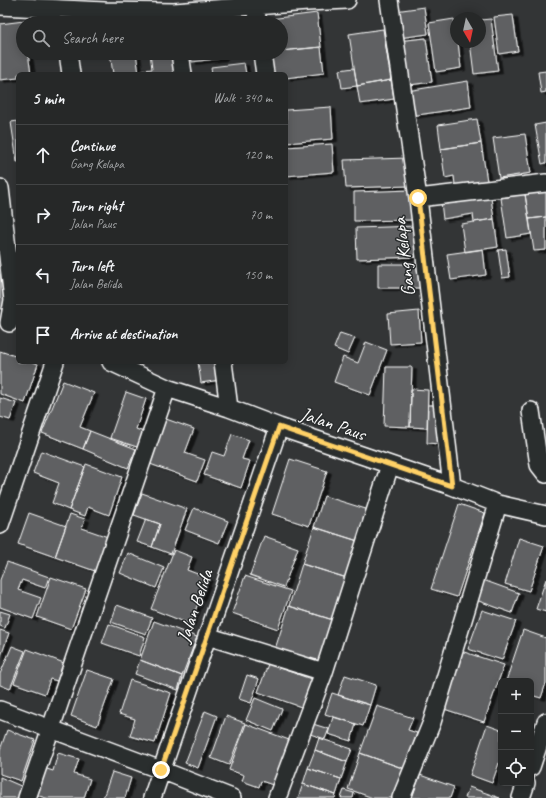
<!DOCTYPE html>
<html lang="en">
<head>
<meta charset="utf-8">
<style>
	:root { --surface:#262828; --page:#323434; --text:#f1f3f6; --muted:#a4a6a8; --line:#424445 }
	body { margin:0; font-family:Caveat,sans-serif; background:var(--page); color:var(--text) }
	.controls { position:absolute; right:12px; bottom:12px; display:grid; overflow:hidden; border-radius:6px; box-shadow:0 2px 10px #0003 }
	.controls button { width:36px; height:36px; display:grid; place-items:center; padding:0; border:0; border-bottom:1px solid var(--line); background:var(--surface); color:var(--text); font:20px sans-serif }
	.compass { position:absolute; left:450px; top:12px; width:36px; height:36px; border-radius:50%; background:var(--surface); box-shadow:0 2px 10px #0003; rotate:171deg }
	.stop { position:absolute; width:12px; height:12px; margin:-9px; border:3px solid #ffd166; border-radius:50%; background:#fff }
	.stop.end { background:#ffd166; border-color:#fff; box-shadow:0 1px 4px #0008 }
	.list { margin:0; padding:0; list-style:none }
	h2 { display:flex; justify-content:space-between; align-items:center; height:52px; margin:0; padding:0 16px; font-size:17px }
	h2 small { font-size:13px; font-weight:400; color:var(--muted) }
	.list li { display:grid; grid-template-columns:26px 1fr auto; gap:12px; align-items:center; box-sizing:border-box; height:60px; padding:0 16px; border-top:1px solid var(--line) }
	.list b { display:block; font-size:15px; white-space:nowrap }
	.list p { margin:0; font-size:13px; white-space:nowrap; color:var(--muted) }
	.list em { font-size:13px; font-style:normal; color:var(--muted) }
	.icon { flex:none; width:22px; height:22px; fill:none; stroke:currentColor; stroke-width:2; stroke-linecap:round; stroke-linejoin:round }
	.map { position:relative; flex:none; width:546px; height:798px; overflow:hidden }
	.search { position:absolute; background:var(--surface); box-shadow:0 2px 10px #0003; left:16px; top:16px; width:272px; height:44px; display:flex; align-items:center; gap:10px; box-sizing:border-box; padding:0 14px; border-radius:22px; color:var(--muted); font-size:15px }
	.panel { position:absolute; background:var(--surface); box-shadow:0 2px 10px #0003; left:16px; top:72px; width:272px; height:292px; border-radius:6px }
	.map>svg:first-child { display:block }
	.building { fill:#5f6162; stroke:#fff; filter:url(#shadow) }
	.lines { fill:none; stroke-linecap:round; stroke-linejoin:round }
	.minor-casing { stroke:#fff; stroke-width:20 }
	.minor { stroke:#2a2d2e; stroke-width:17 }
	.route { stroke:#ffd166; stroke-width:5 }
	.labels { text-anchor:middle; dominant-baseline:central; stroke-width:3; stroke-linejoin:round; paint-order:stroke }
	.street-label { font-size:19px; fill:#fff; stroke:#2a2d2e }
</style>
</head>
<body>
<div class="map">
<svg width="546" height="798" viewBox="0 0 546 798">
	<defs>
		<filter id="shadow"><feDropShadow dx="4.5" dy="2.5" stdDeviation="0" flood-color="#0009"/></filter>
	</defs>
	<rect width="100%" height="100%" fill="#333536"/>
	<filter id="ink" filterUnits="userSpaceOnUse"><feTurbulence type="fractalNoise" baseFrequency=".025" numOctaves="2"/><feDisplacementMap in="SourceGraphic" scale="8" xChannelSelector="R" yChannelSelector="G"/><feConvolveMatrix kernelMatrix="1 2 1 2 8 2 1 2 1" color-interpolation-filters="sRGB"/></filter>
	<g filter="url(#ink)">
		<path class="building" d="M424 7 428 34 399 38 395 11Z
			M317 13 321 47 281 51V23H262V20Z
			M513 15 518 51 499 54 494 17Z
			M454 19 456 32V42H458L461 68 436 72 429 23Z
			M491 19 498 71 474 74 470 42H480V20Z
			M24 21 23 53H28L31 74H18V78L0 80V24Z
			M383 29 391 80 357 86 349 34Z
			M426 38 432 82 402 86 397 41Z
			M321 47 324 73 286 78V74H268L266 53H281V51Z
			M110 53H136L139 74H113Z
			M150 53H174L177 74H144L143 70 152 69Z
			M191 53H223V58L192 62Z
			M244 63 246 74H212L211 67Z
			M354 68 357 86 342 88 339 70Z
			M546 71V92L541 93 538 72Z
			M391 80 394 99 360 104 357 86Z
			M468 81 471 107 411 116 407 91Z
			M331 107 333 139 286 143V110Z
			M477 119 481 143 441 149 438 125Z
			M18 121V162H17L11 122Z
			M546 123V163L542 164 535 125Z
			M525 134 531 173 499 178 493 138Z
			M481 143 487 181 455 185 454 176 445 178 441 149Z
			M332 144 334 172 286 176V147Z
			M408 158 409 186 346 188 344 160Z
			M546 185V217L529 219 524 188Z
			M412 190 413 220 354 221V192Z
			M490 191 494 219 474 222 473 214 443 219 441 202Z
			M525 194 531 234 507 238 501 198Z
			M546 217V250L534 251 529 219Z
			M494 219 498 247 465 252 461 224Z
			M418 226 419 257 357 259 356 228Z
			M483 249 486 275 451 280 447 254Z
			M506 249 510 277 502 278 498 250Z
			M378 264H422V288H378Z
			M7 273 11 308 0 309V274Z
			M419 311 421 342 390 344 388 314Z
			M340 333 355 338 348 354 334 348Z
			M366 342 387 350 370 395 334 382 343 357 358 363Z
			M0 351 18 357V362H33L38 364 25 403 0 394Z
			M198 362H217L220 380 201 383Z
			M386 367H412L410 427 384 426Z
			M63 381 94 393 80 427 90 431 83 449 42 433Z
			M411 389 428 390 427 428 410 427Z
			M126 392 146 399 136 429 146 433 140 448 110 438Z
			M0 398 16 403 10 420 0 417Z
			M428 405H440L439 444 427 443Z
			M166 419 194 429 185 453 205 460 197 481 150 464Z
			M90 431 136 449 128 468 83 449Z
			M232 434 249 440 242 459 250 461 241 488 204 475 212 452 224 456Z
			M41 451 85 467 69 510 52 503 59 483 33 473Z
			M290 459 327 471 309 526 272 514Z
			M86 464 122 477 109 515 88 507 85 516 69 510Z
			M142 493 187 509 171 554 152 547 160 524 134 515Z
			M324 496 369 510 358 541 314 527Z
			M459 504 485 513 457 597 431 589Z
			M194 508 228 521 219 543 185 530Z
			M29 513 66 526 55 557 18 544Z
			M70 514 85 519 82 528 108 537 95 571 55 557Z
			M146 519 160 524 152 547 137 542Z
			M314 527 358 541 347 578 302 564Z
			M264 536 298 548 284 587 250 575Z
			M519 538 544 546 529 591 505 584Z
			M174 550 192 557 187 570 208 578 190 624 151 609Z
			M128 553 164 568 156 588 120 573Z
			M7 562 49 577 45 588 22 580 18 590 41 598 33 619 0 607V580Z
			M302 564 347 578 333 620 289 606Z
			M245 576 291 591 278 629 232 613Z
			M51 577 86 589 71 629 37 617Z
			M546 579V612L536 609Z
			M483 580 519 593 512 613 476 600Z
			M117 605 152 618 146 634 111 622Z
			M289 606 333 620 320 663 275 649Z
			M482 610 516 621 502 660 468 649Z
			M0 611 10 614 5 628 0 626Z
			M154 621 197 637 182 676 140 660Z
			M109 624 145 637 139 656 102 643Z
			M0 630 9 633 0 659Z
			M523 630 546 638V683L541 698 531 695V681H506Z
			M12 646 25 651 10 689 0 685V674Z
			M27 649 64 663 57 681 50 679 45 694 14 683Z
			M461 651 504 665 484 722 441 708Z
			M140 660 182 676 178 690 135 674Z
			M268 664 317 681 307 709 258 692Z
			M87 670 114 679 97 726 71 716Z
			M247 675 259 679 251 703 239 699Z
			M345 675 376 685 370 705 338 695Z
			M130 680 171 693 155 743 130 736 135 719 119 714Z
			M332 693 370 705 363 726 325 714Z
			M255 698 282 709 273 731 246 720Z
			M377 706 413 718 408 730 417 733 405 769 360 753Z
			M205 711 217 716 198 768 185 763Z
			M226 716 245 723 229 765 211 758Z
			M333 717 356 724 351 741 328 734Z
			M246 724 289 740 273 785 261 781 259 787 242 781 244 775 229 770Z
			M313 724 329 729 325 739 310 734Z
			M487 725 501 730V764L499 763 492 783 470 775Z
			M7 730 35 740 21 781 0 774V750Z
			M319 738 352 749 347 762 315 750Z
			M315 750 347 762 341 779 308 768Z
			M58 753 79 759 74 774 90 779 84 798H46L36 795 44 768 53 771Z
			M360 753 405 769 395 798H373L348 789Z
			M308 768 341 779 336 795 303 784Z
			M112 772 131 778 125 798H103Z
			M420 775 454 787 450 798H412Z
			M0 777 23 787 18 798H0Z
			M303 784 336 795 335 798H298Z
			M469 787 500 798H465Z
			M344 790 354 793 353 798H341Z"/>
		<g class="lines">
			<defs>
				<path id="minor" d="M389 0 418 198 452 486
					M0 6 105 11 174 12 308 2 347 0
					M255 6 258 23
					M68 53 71 74
					M180 53 183 74
					M262 53 265 74
					M0 188 13 300 9 323
					M418 198 546 183
					M111 362 167 388 229 408 279 427 452 486 498 504 546 515
					M223 362 229 408
					M531 411 539 465 546 474
					M0 525 55 362
					M207 636 324 672
					M0 710 161 770 232 798
					M531 767 546 722
					M27 798 167 388
					M152 798 279 427
					M277 798 324 672 390 465
					M401 798 432 722 498 504
					M521 798 526 783"/>
			</defs>
			<use href="#minor" class="minor-casing"/>
			<use href="#minor" class="minor"/>
		</g>
	</g>
	<g class="lines" filter="url(#ink)">
		<path class="route" d="M161 770 279 427 452 486 418 198"/>
	</g>
	<g class="labels">
		<g class="street-label">
			<text transform="translate(404 257) rotate(-97)">Gang Kelapa</text>
			<text transform="translate(333 424) rotate(19)">Jalan Paus</text>
			<text transform="translate(195 606) rotate(-71)">Jalan Belida</text>
		</g>
	</g>
</svg>
<div class="controls">
<button>+</button>
<button>−</button>
<button><svg class="icon" aria-label="locate" viewBox="0 0 24 24"><circle cx="12" cy="12" r="6"/><path d="M12 2v4M12 18v4M2 12h4M18 12h4"/></svg></button>
</div>
<svg class="compass" viewBox="-18 -18 36 36"><path d="M0-13l5 13h-10z" fill="#e53935"/><path d="M0 13l5-13h-10z" fill="#a4a6a8"/></svg>
<div class="stop" style="left:418px;top:198px"></div>
<div class="stop end" style="left:161px;top:770px"></div>
<div class="search"><svg class="icon" aria-label="search" viewBox="0 0 24 24"><circle cx="10" cy="10" r="6"/><path d="M15 15l6 6"/></svg>Search here</div>
<section class="panel">
<h2>5 min<small>Walk · 340 m</small></h2>
<ul class="list">
<li><svg class="icon" aria-label="ahead" viewBox="0 0 24 24"><path d="M12 20V5M6 11l6-6 6 6"/></svg><div><b>Continue</b><p>Gang Kelapa</p></div><em>120 m</em></li>
<li><svg class="icon" aria-label="right" viewBox="0 0 24 24"><path d="M7 20v-9h11M14 6l5 5-5 5"/></svg><div><b>Turn right</b><p>Jalan Paus</p></div><em>70 m</em></li>
<li><svg class="icon" aria-label="left" viewBox="0 0 24 24"><path d="M17 20v-9H6M10 6l-5 5 5 5"/></svg><div><b>Turn left</b><p>Jalan Belida</p></div><em>150 m</em></li>
<li><svg class="icon" aria-label="arrive" viewBox="0 0 24 24"><path d="M6 21V4h12l-3 4 3 4H6"/></svg><div><b>Arrive at destination</b></div></li>
</ul>
</section>
</div>
</body>
</html>
